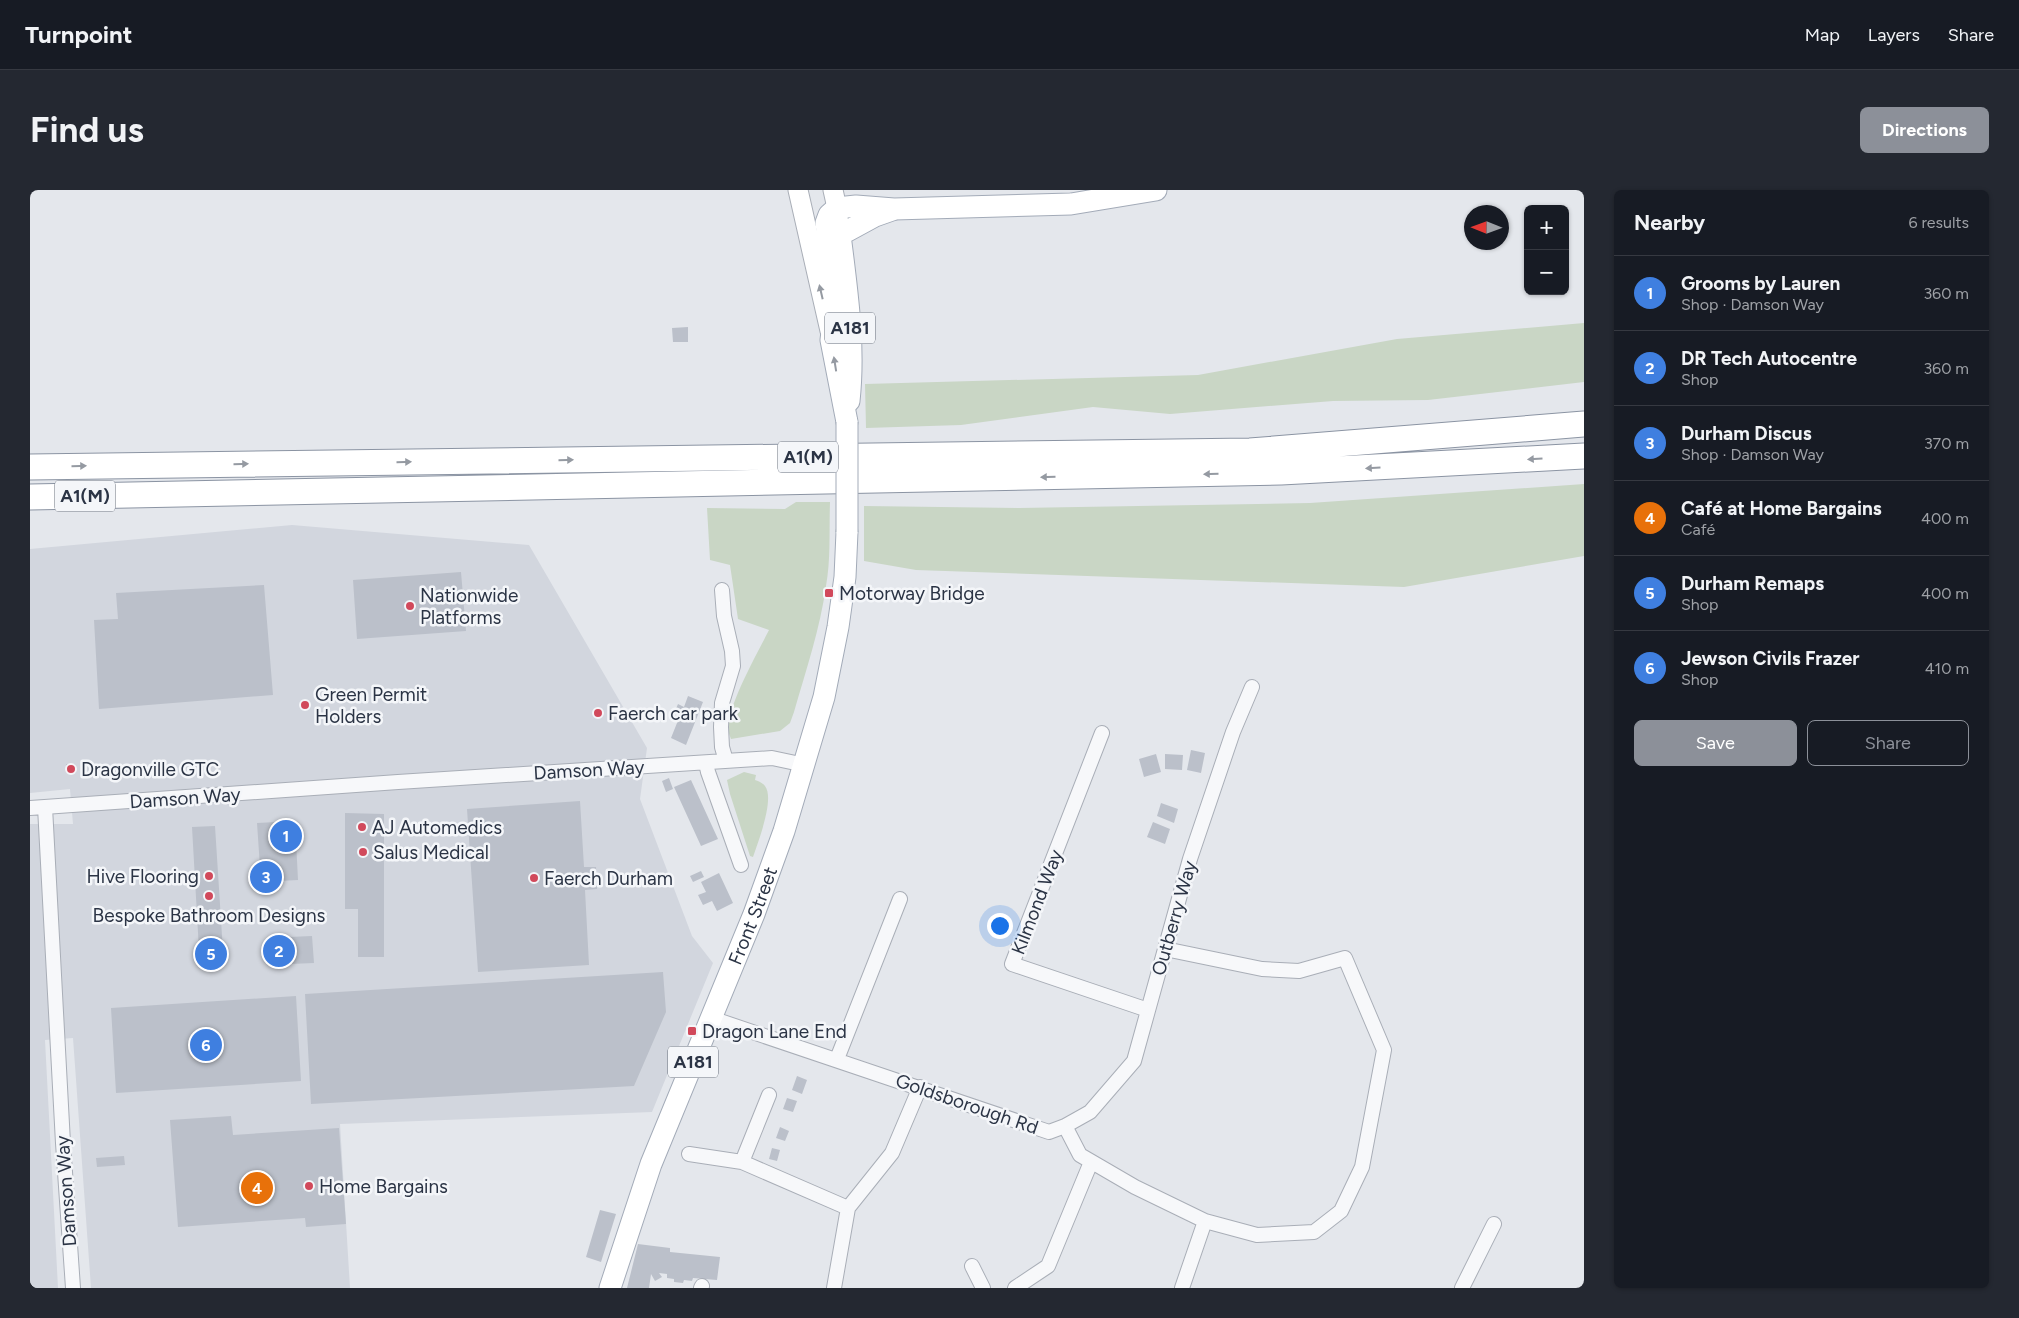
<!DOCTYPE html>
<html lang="en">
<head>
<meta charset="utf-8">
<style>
	:root { --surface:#171b24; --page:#242831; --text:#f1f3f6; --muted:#9ea1a6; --line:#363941; --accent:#8c9099 }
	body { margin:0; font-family:Figtree,sans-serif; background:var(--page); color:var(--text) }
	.controls { position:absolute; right:15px; top:15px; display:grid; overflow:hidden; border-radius:8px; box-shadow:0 1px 4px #0004 }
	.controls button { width:45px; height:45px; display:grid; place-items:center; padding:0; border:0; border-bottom:1px solid var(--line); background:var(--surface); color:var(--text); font:25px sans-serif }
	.compass { position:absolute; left:1434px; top:15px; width:45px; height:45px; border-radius:50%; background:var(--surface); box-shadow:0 1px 4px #0004; rotate:271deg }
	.you { position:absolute; left:969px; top:735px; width:18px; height:18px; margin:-12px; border:4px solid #fff; border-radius:50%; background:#1a73e8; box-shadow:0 0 0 8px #1a73e833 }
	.badge { display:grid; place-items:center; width:32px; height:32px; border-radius:50%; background:var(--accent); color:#fff; font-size:16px; font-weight:700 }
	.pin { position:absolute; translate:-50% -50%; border:2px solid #fff; box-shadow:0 1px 5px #0006 }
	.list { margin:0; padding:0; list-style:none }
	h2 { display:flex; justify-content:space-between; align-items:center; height:65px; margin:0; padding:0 20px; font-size:21px }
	h2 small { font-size:16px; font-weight:400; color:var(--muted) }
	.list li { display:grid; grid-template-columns:32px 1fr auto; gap:15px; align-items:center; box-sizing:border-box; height:75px; padding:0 20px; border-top:1px solid var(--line) }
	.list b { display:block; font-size:19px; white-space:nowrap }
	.list p { margin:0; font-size:16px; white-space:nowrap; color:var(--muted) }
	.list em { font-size:16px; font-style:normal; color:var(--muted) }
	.actions { display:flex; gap:10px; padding:15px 20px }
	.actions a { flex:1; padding:11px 0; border:1px solid var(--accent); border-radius:8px; text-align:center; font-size:18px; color:var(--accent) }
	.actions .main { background:var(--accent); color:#fff }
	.map { position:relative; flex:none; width:1554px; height:1098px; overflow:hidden; border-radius:8px }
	header { display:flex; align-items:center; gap:30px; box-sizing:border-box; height:70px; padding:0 25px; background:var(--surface); border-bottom:1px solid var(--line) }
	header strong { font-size:24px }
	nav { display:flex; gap:28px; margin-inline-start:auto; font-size:18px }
	.intro { display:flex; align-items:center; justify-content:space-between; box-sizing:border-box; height:120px; padding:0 30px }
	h1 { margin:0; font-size:35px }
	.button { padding:12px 22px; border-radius:8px; background:var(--accent); color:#fff; font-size:18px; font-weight:700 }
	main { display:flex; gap:30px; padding:0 30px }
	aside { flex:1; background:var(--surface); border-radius:8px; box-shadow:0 1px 4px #0004 }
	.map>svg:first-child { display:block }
	.built { fill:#d2d6de }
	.green { fill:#c9d6c5 }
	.building { fill:#bbc0ca }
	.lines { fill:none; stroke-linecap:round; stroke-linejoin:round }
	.street-casing { stroke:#a9aeb7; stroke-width:16 }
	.secondary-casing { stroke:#a9aeb7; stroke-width:21 }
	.primary-casing { stroke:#a3abb8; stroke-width:23 }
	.highway-casing { stroke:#8b94a3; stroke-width:27 }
	.street { stroke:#f7f8fa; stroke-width:14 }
	.secondary { stroke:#fff; stroke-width:19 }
	.primary { stroke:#fff; stroke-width:21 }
	.highway { stroke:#fff; stroke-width:25 }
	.primary-bridge-casing { stroke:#a3abb8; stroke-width:23; stroke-linecap:butt }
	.primary-bridge { stroke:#fff; stroke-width:21 }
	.oneway { fill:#959aa2 }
	.poi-dot { fill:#d1495b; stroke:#f4f6f9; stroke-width:2 }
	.labels { text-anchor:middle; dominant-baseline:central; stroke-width:5; stroke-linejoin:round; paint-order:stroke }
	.shield { fill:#f4f6f9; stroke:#676e7b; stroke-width:1 }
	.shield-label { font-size:18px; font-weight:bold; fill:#2b3445 }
	.poi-label { font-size:19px; fill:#2b3445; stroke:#f4f6f9; text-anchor:start }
	.street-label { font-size:19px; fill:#2b3445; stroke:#f4f6f9 }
</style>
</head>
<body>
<header>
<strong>Turnpoint</strong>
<nav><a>Map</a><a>Layers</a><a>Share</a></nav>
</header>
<div class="intro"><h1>Find us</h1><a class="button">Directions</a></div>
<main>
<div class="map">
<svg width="1554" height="1098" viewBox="0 0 1554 1098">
	<rect width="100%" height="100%" fill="#e4e7ec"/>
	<path class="built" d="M262 335 499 355 617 558 610 609 662 746 683 773 622 922 310 934 320 1098H61L43 848 15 850 28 1098H0V634H43L40 599 0 603V359Z"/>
	<path class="green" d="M1554 133V192L1398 210 1303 211 1140 224 1063 217 931 235 836 238 835 194 1168 185 1367 149Z
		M1554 294V366L1374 397 886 380 834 371V316L989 318 1280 313Z
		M766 312H800C799 340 801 369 796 396 790 439 776 480 764 522L760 533 750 541 701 549C700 546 698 542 698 538 699 513 727 464 739 440L708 429 700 375 680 370 677 318 755 319Z
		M714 582 726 585 725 590C728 591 733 593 735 596 745 609 728 652 723 667L720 666 700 604 697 590Z"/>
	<path class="building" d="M658 137V152H643L642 138Z
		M431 382 436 441 327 449 323 390Z
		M234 395 243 505 69 519 64 430 88 429 86 403Z
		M658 506 673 512 656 555 641 548 651 523 645 521 648 514 654 517Z
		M1161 560 1175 563 1171 583 1157 580Z
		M1126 564 1131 582 1114 587 1109 569Z
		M1135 564 1153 565 1152 580 1135 579Z
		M36 574H45L46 583H37Z
		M639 588 643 599 636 602 632 591Z
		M661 590 688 649 671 656 644 597Z
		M550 611 554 677H566L567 699 555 700 559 775 448 782 437 619Z
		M1131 613 1148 619 1144 633 1127 626Z
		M315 623 354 624V767H328V719H315Z
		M265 631 268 690 231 692 227 633Z
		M1123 632 1140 639 1135 654 1117 647Z
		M185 636 194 777 170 778 162 637Z
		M671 681 674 687 663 692 660 686Z
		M689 683 703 713 687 721 682 711 673 715 668 705 676 702 671 692Z
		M282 746 284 773 237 775 236 748Z
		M633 782 636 822 604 896 281 914 275 804Z
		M266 806 271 891 86 903 81 818Z
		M767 886 777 890 772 904 762 900Z
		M757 908 767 911 763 922 753 919Z
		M201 926 203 945 309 938 316 1034 276 1037 275 1028 148 1037 140 930Z
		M750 937 759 941 755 951 746 948Z
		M742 958 750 960 747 971 739 969Z
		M94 966 95 975 67 977 66 968Z
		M570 1020 586 1024 571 1072 556 1067Z
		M608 1054 640 1058V1062L690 1067 687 1090 663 1088 662 1091 654 1090 653 1093 644 1092V1089L637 1088V1084L629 1083 632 1087 625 1091 621 1084 619 1098H597Z"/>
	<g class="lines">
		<defs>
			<path id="street" d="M692 400 694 426 702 461 703 476 692 513 691 537 692 557 696 571
				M1072 543 982 774 1118 820
				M676 573 678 582 711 675
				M15 617 33 953 43 1098
				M0 618 368 592 742 568 775 575
				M681 828 1019 942 1035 936 1050 965 1105 997 1175 1031 1227 1045 1284 1042 1311 1021 1332 977 1354 860 1315 768 1269 781 1232 779 1135 759
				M807 869 870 709
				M739 905 712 972 818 1018
				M1035 936 1060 922 1104 871 1160 669 1203 542 1222 497
				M659 964 712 972
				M942 1076 953 1098
				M671 1098 672 1096
				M804 1098 818 1018 862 963 890 897
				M985 1098 1018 1076 1061 972
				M1152 1098 1175 1031
				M1432 1098 1464 1034"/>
			<path id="secondary" d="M768 0 800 141
				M797 44 810 45 807 18 803 0"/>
			<g id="primary">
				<path d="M819 211C825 156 817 100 810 45L845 26 862 20"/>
				<path d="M817 232 801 150 806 109 796 33 799 25 807 18 826 16 864 19 1041 14 1126 0"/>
				<path id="s1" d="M580 1098 621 974 724 724 754 641 794 507 808 437 815 387 817 342"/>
			</g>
			<path id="highway" d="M0 277 1220 261 1554 234
				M0 307 1251 282 1554 266"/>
		</defs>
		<use href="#street" class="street-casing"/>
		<use href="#secondary" class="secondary-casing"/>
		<use href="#primary" class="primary-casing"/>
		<use href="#highway" class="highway-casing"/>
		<use href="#street" class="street"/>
		<use href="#secondary" class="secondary"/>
		<use href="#primary" class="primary"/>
		<use href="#highway" class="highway"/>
		<defs>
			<path id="primary-bridge" d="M817 232V342"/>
		</defs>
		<use href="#primary-bridge" class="primary-bridge-casing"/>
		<use href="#primary-bridge" class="primary-bridge"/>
	</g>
	<defs><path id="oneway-solid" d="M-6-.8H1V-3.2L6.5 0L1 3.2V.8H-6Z" transform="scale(1.25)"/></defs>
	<g class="oneway">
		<use href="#oneway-solid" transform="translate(791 102) rotate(-103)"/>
		<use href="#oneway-solid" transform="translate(805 174) rotate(-99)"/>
		<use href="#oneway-solid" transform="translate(1505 269) rotate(177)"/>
		<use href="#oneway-solid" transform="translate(536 270) rotate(-1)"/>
		<use href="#oneway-solid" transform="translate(374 272) rotate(-1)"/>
		<use href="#oneway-solid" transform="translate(211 274) rotate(-1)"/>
		<use href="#oneway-solid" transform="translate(49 276) rotate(-1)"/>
		<use href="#oneway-solid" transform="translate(1343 278) rotate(177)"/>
		<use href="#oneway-solid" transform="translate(1181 284) rotate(179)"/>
		<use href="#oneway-solid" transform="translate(1018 287) rotate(179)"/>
	</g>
	<g class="poi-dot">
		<rect x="794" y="398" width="10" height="10" rx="2.5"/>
		<circle cx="380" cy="416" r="5"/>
		<circle cx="275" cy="515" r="5"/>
		<circle cx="568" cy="523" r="5"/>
		<circle cx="41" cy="579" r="5"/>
		<circle cx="332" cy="637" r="5"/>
		<circle cx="333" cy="662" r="5"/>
		<circle cx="179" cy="686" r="5"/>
		<circle cx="504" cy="688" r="5"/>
		<circle cx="179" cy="706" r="5"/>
		<rect x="657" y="836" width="10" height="10" rx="2.5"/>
		<circle cx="279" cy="996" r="5"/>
	</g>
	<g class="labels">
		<g class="shield">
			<rect x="795" y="122.5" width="50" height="31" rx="4"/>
			<rect x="748" y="251.5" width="60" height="31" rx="4"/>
			<rect x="25" y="290.5" width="60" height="31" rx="4"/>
			<rect x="638" y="856.5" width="50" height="31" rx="4"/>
		</g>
		<g class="shield-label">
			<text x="820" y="138">A181</text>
			<text x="778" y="267">A1(M)</text>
			<text x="55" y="306">A1(M)</text>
			<text x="663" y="872">A181</text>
		</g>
		<g class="poi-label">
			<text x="809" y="403">Motorway Bridge</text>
			<text x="390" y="405">Nationwide<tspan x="390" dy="22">Platforms</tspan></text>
			<text x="285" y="504">Green Permit<tspan x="285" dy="22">Holders</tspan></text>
			<text x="578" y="523">Faerch car park</text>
			<text x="51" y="579">Dragonville GTC</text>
			<text x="342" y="637">AJ Automedics</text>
			<text x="343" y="662">Salus Medical</text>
			<text x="169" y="686" text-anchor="end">Hive Flooring</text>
			<text x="514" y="688">Faerch Durham</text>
			<text x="179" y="725" text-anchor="middle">Bespoke Bathroom Designs</text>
			<text x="672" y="841">Dragon Lane End</text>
			<text x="289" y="996">Home Bargains</text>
		</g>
		<g class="street-label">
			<text transform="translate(559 580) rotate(-3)">Damson Way</text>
			<text transform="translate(155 608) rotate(-4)">Damson Way</text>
			<text transform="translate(1007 712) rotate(-69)">Kilmond Way</text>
			<text stroke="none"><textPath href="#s1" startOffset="399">Front Street</textPath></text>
			<text transform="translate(1144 728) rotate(-74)">Outberry Way</text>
			<text transform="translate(937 914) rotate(19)">Goldsborough Rd</text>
			<text transform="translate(36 1001) rotate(-94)">Damson Way</text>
		</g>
	</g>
</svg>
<div class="controls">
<button>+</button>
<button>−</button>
</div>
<svg class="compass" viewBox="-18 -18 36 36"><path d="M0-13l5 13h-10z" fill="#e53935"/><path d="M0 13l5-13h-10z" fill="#9ea1a6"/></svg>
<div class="you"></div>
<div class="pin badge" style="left:256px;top:646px;background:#3f7fe0">1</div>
<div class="pin badge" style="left:249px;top:761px;background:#3f7fe0">2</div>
<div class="pin badge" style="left:236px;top:687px;background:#3f7fe0">3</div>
<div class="pin badge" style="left:227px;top:998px;background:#e8710a">4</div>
<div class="pin badge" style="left:181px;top:764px;background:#3f7fe0">5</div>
<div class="pin badge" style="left:176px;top:855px;background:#3f7fe0">6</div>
</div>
<aside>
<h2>Nearby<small>6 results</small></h2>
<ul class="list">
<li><span class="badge" style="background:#3f7fe0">1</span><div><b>Grooms by Lauren</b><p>Shop · Damson Way</p></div><em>360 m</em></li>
<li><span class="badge" style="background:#3f7fe0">2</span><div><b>DR Tech Autocentre</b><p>Shop</p></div><em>360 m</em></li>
<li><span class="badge" style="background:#3f7fe0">3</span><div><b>Durham Discus</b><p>Shop · Damson Way</p></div><em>370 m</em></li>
<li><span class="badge" style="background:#e8710a">4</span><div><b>Café at Home Bargains</b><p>Café</p></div><em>400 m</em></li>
<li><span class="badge" style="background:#3f7fe0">5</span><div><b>Durham Remaps</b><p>Shop</p></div><em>400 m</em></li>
<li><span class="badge" style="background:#3f7fe0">6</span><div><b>Jewson Civils Frazer</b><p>Shop</p></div><em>410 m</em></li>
</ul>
<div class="actions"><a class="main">Save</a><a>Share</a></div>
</aside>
</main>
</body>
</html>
